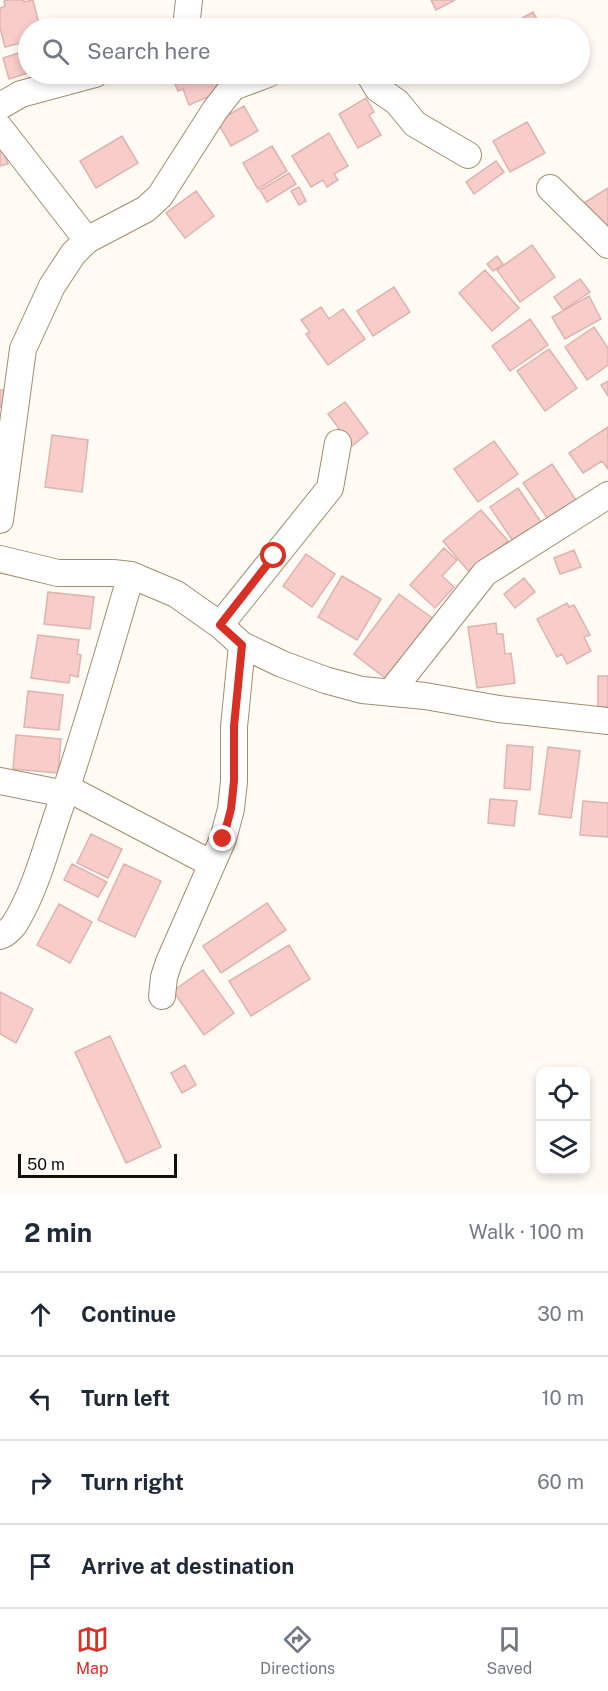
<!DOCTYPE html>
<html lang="en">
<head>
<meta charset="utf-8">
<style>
	:root { --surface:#fff; --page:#f6f6f7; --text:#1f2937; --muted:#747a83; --line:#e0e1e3; --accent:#d93025 }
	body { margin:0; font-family:"Public Sans",sans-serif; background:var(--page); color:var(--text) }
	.controls { position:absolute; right:18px; bottom:18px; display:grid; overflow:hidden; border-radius:12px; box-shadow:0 3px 9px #0003 }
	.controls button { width:54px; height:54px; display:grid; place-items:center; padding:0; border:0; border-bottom:2px solid var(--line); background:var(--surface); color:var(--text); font:30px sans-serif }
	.scale { position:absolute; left:18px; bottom:15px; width:159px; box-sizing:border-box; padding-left:6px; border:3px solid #130d03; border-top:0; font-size:16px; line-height:21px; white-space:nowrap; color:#130d03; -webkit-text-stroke:4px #fff; paint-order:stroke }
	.stop { position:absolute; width:18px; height:18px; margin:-14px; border:4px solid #d93025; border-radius:50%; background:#fff }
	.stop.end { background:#d93025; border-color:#fff; box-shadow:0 2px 6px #0008 }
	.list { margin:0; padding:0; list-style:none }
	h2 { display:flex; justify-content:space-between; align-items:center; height:78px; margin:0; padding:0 24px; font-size:26px }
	h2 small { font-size:20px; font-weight:400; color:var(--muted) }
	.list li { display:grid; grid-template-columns:39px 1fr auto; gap:18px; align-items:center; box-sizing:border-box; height:84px; padding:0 24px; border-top:2px solid var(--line) }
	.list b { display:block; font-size:22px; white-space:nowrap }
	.list em { font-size:20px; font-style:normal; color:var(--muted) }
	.icon { flex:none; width:33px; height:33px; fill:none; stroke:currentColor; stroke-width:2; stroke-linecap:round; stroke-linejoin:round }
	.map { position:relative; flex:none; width:608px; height:1193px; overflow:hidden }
	.search { position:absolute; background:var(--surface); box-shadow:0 3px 9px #0003; left:18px; right:18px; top:18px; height:66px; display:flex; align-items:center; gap:15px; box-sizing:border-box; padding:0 21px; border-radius:33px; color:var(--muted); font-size:22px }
	.sheet { height:414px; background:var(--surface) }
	nav { display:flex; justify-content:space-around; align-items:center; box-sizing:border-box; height:84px; border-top:2px solid var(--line); background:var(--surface); font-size:16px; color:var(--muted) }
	nav a { display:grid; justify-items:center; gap:3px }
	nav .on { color:var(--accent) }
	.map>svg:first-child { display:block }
	.building { fill:#f7ccc9; stroke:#deb3b1; stroke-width:1.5 }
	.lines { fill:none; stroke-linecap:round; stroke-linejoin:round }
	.minor-casing { stroke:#a08d6e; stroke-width:28 }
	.minor { stroke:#fff; stroke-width:26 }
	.route { stroke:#d93025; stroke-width:8 }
</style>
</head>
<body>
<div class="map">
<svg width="608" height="1193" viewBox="0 0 608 1193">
	<rect width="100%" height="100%" fill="#fffbf4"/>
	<path class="building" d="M8 0H24V2L33 0 40 28H28V41L5 47 0 28V8L5 6 4 1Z
		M431 0H455L436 10Z
		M533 12 542 28H504Z
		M28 50V73L9 79 3 58Z
		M175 74H217L224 90 189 105 183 89 178 91 174 82 177 80Z
		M366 98 374 112 369 115 381 135 358 148 339 114Z
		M244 106 258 131 231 146 217 121Z
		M527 122 545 153 510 172 493 141Z
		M329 133 348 166 334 174 338 180 327 187 323 180 311 187 292 156Z
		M122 136 138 163 96 188 80 161Z
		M0 139 8 164 0 166Z
		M272 146 287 171 258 189 243 163Z
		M496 161 504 172 474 194 466 182Z
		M289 173 296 184 267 202 260 190Z
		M299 187 306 201 299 205 291 191Z
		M608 188V229L604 232 584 203Z
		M196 191 214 216 185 238 166 213Z
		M532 245 555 277 520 302 497 270Z
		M497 256 503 264 493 271 487 264Z
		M485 270 519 308 492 331 459 293Z
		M580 279 590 292 563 310 554 297Z
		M394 287 410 312 373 336 357 311Z
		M589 296 601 319 565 339 552 317Z
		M321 307 329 319 343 309 365 339 328 365 306 334 310 332 301 320Z
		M530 319 548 345 510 371 492 346Z
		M594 327 608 348V365L587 380 565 347Z
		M549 349 577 388 545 411 517 371Z
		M608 381V396L601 385Z
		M0 390H5L2 408 0 407Z
		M345 402 368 433 352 446 328 414Z
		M608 427V469L602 461 583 473 569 453Z
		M52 435 88 440 82 492 45 487Z
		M494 441 518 474 478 502 454 469Z
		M552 464 576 500 548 519 523 483Z
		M518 488 543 525 515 544 490 507Z
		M481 510 508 541 470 573 443 541Z
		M444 548 457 560 442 576 454 587 435 608 410 585Z
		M574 550 581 567 560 574 554 558Z
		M306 554 335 574 312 607 283 586Z
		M342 576 381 599 357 640 318 617Z
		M524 578 535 592 515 608 504 594Z
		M48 592 94 597 90 629 44 624Z
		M399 594 435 620 389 681 354 654Z
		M567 603 569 607 574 605 590 635 584 637 591 651 567 664 562 654 557 657 537 619Z
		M496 623 497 634H503L505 654 511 653 515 683 477 688 468 627Z
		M38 635 79 640 77 654 81 655 78 677 70 675 69 683 31 678Z
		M598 676H608V707H598Z
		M28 691 63 695 59 730 24 727Z
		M16 735 61 739 58 773 13 769Z
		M507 745 533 747 530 790 504 788Z
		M548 747 580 751 571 818 539 814Z
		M490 799 517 801 514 826 488 823Z
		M583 801 608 803V837L580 835Z
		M91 834 122 849 108 878 77 863Z
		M72 864 107 882 98 897 64 880Z
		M124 864 161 881 135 937 98 920Z
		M267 903 286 930 221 973 203 946Z
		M59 904 92 922 70 963 37 945Z
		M289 945 310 979 251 1016 229 981Z
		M203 970 234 1013 204 1035 173 991Z
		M0 992 33 1009 16 1043 0 1034Z
		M110 1036 161 1147 126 1163 75 1052Z
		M185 1065 196 1085 182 1093 171 1073Z"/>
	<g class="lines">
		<defs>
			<path id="minor" d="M186 28 189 0
				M369 74 378 89 397 102 415 124 468 155
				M0 106 21 94 95 74
				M0 128 87 240
				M550 188 608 245
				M0 520 23 349 52 286 73 254 87 240 146 209 160 196 215 110 233 87 268 74
				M0 559 58 573H113L131 575 176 594 220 625 242 645 282 664 325 680 362 690 425 696 499 709 608 721
				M220 625 330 488 338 443
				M390 693 485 573 608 495
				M0 781 65 794
				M67 788 212 864
				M0 936C6 934 10 930 14 925 34 893 44 855 56 819 84 739 107 657 131 575
				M162 996 164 977 169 962 223 839 231 809 234 781V727L242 645"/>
		</defs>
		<use href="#minor" class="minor-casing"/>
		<use href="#minor" class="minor"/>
	</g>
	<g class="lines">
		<path class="route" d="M223 839 231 809 234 781V726L242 645 220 625 274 556"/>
	</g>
</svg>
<div class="controls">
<button><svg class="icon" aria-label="locate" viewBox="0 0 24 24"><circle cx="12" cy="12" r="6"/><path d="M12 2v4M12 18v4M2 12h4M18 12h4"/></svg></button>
<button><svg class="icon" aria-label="layers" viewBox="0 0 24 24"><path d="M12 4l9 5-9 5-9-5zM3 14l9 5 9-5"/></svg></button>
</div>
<div class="scale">50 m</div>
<div class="stop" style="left:274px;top:556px"></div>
<div class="stop end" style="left:223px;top:839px"></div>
<div class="search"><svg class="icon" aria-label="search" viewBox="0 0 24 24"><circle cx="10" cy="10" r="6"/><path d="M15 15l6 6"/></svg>Search here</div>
</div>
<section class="sheet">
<h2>2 min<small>Walk · 100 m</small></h2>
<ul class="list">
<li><svg class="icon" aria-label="ahead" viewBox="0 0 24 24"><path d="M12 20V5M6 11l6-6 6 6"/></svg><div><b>Continue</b></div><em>30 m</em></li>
<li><svg class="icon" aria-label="left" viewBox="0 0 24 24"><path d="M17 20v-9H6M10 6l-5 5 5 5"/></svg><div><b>Turn left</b></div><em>10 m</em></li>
<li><svg class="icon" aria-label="right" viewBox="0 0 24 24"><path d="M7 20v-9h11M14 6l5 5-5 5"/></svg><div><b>Turn right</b></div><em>60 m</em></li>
<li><svg class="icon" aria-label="arrive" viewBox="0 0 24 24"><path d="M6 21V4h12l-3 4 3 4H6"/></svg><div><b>Arrive at destination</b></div></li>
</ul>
</section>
<nav>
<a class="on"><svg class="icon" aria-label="map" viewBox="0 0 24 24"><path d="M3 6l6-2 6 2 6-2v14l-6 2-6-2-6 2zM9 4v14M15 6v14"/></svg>Map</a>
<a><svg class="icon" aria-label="directions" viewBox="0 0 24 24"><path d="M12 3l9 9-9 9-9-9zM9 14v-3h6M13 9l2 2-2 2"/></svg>Directions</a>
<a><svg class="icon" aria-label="saved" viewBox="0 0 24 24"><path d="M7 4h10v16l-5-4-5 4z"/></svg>Saved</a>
</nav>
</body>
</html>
